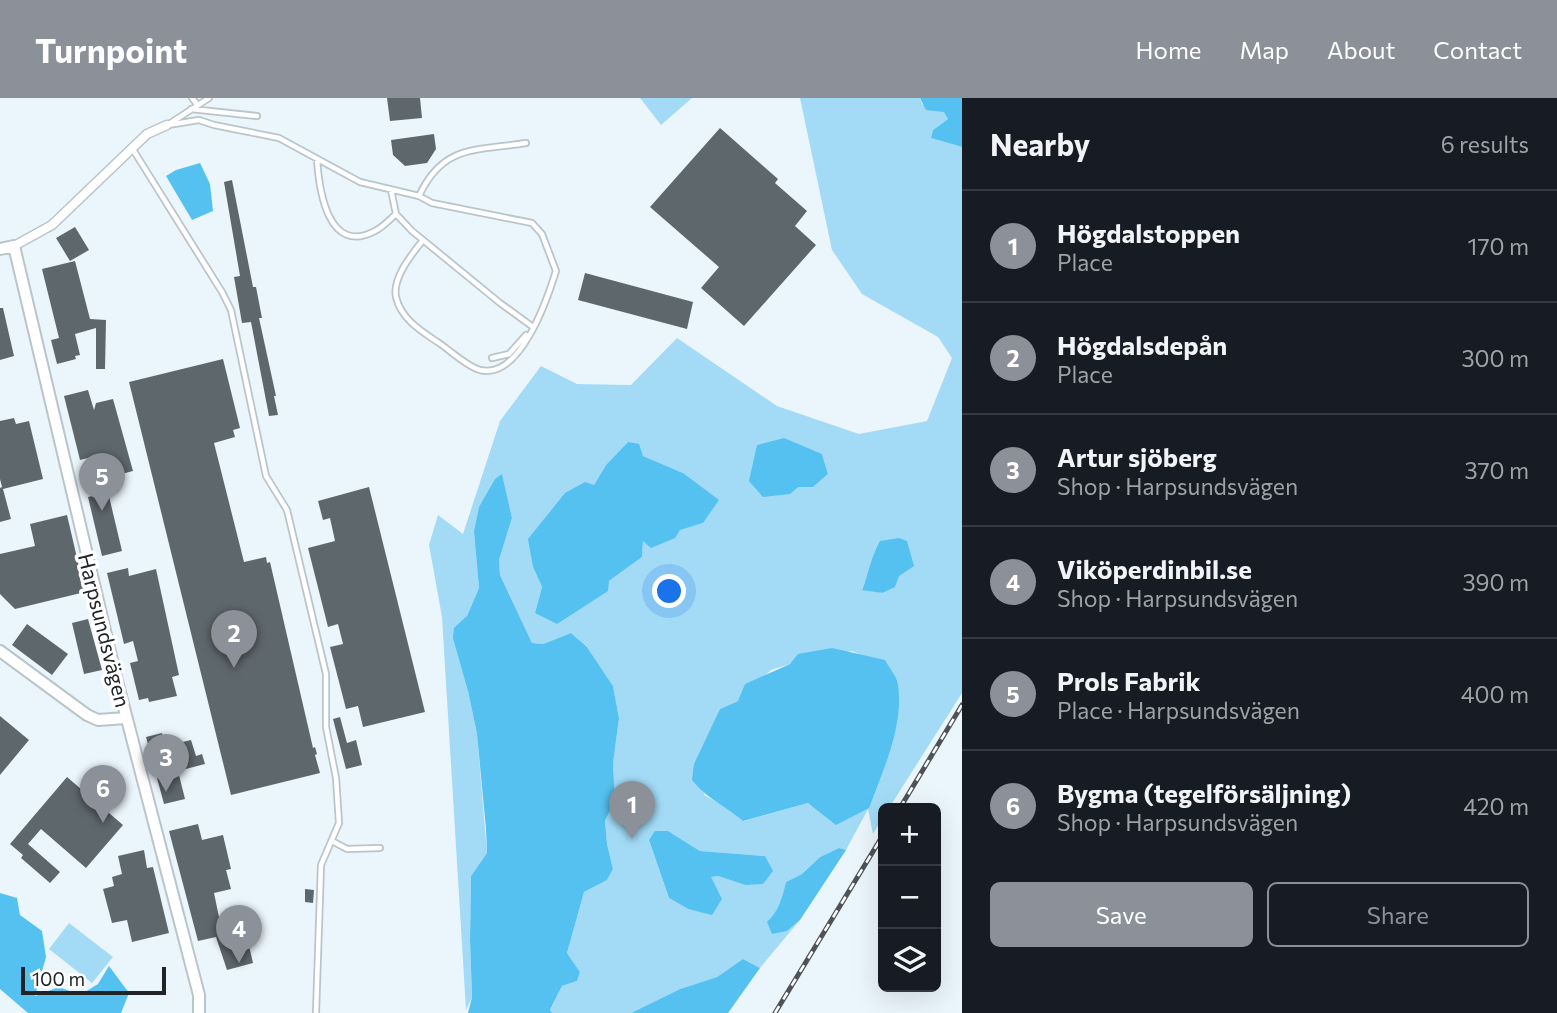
<!DOCTYPE html>
<html lang="en">
<head>
<meta charset="utf-8">
<style>
	:root { --surface:#171b24; --page:#242831; --text:#f1f3f6; --muted:#9ea1a6; --line:#363941; --accent:#8c9099 }
	body { margin:0; font-family:Commissioner,sans-serif; background:var(--page); color:var(--text) }
	.controls { position:absolute; right:21px; bottom:21px; display:grid; overflow:hidden; border-radius:10px; box-shadow:0 7px 28px #0002 }
	.controls button { width:63px; height:63px; display:grid; place-items:center; padding:0; border:0; border-bottom:2px solid var(--line); background:var(--surface); color:var(--text); font:35px sans-serif }
	.scale { position:absolute; left:21px; bottom:18px; width:145px; box-sizing:border-box; padding-left:7px; border:4px solid #202426; border-top:0; font-size:19px; line-height:24px; white-space:nowrap; color:#202426; -webkit-text-stroke:5px #fff; paint-order:stroke }
	.you { position:absolute; left:670px; top:494px; width:24px; height:24px; margin:-18px; border:5px solid #fff; border-radius:50%; background:#1a73e8; box-shadow:0 0 0 10px #1a73e833 }
	.badge { display:grid; place-items:center; width:46px; height:46px; border-radius:50%; background:var(--accent); color:#fff; font-size:23px; font-weight:700 }
	.pin { position:absolute; translate:-50% -58px; filter:drop-shadow(0 2px 4px #0008) }
	.pin::after { content:''; position:absolute; top:37px; width:24px; height:21px; background:inherit; clip-path:polygon(0 0,100% 0,50% 100%) }
	.list { margin:0; padding:0; list-style:none }
	h2 { display:flex; justify-content:space-between; align-items:center; height:91px; margin:0; padding:0 28px; font-size:30px }
	h2 small { font-size:23px; font-weight:400; color:var(--muted) }
	.list li { display:grid; grid-template-columns:46px 1fr auto; gap:21px; align-items:center; box-sizing:border-box; height:112px; padding:0 28px; border-top:2px solid var(--line) }
	.list b { display:block; font-size:26px; white-space:nowrap }
	.list p { margin:0; font-size:23px; white-space:nowrap; color:var(--muted) }
	.list em { font-size:23px; font-style:normal; color:var(--muted) }
	.actions { display:flex; gap:14px; padding:21px 28px }
	.actions a { flex:1; padding:16px 0; border:2px solid var(--accent); border-radius:10px; text-align:center; font-size:24px; color:var(--accent) }
	.actions .main { background:var(--accent); color:#fff }
	.icon { flex:none; width:38px; height:38px; fill:none; stroke:currentColor; stroke-width:2; stroke-linecap:round; stroke-linejoin:round }
	.map { position:relative; flex:none; width:962px; height:915px; overflow:hidden }
	header { display:flex; align-items:center; gap:42px; box-sizing:border-box; height:98px; padding:0 35px; background:var(--accent); color:#fff }
	header strong { font-size:33px }
	nav { display:flex; gap:38px; margin-inline-start:auto; font-size:24px }
	main { display:flex }
	aside { flex:1; background:var(--surface) }
	.map>svg:first-child { display:block }
	.green { fill:#a3dbf6; fill-rule:evenodd }
	.forest { fill:#55c1f0 }
	.building { fill:#5e676c }
	.lines { fill:none; stroke-linecap:round; stroke-linejoin:round }
	.lane-casing { stroke:#bac5ca; stroke-width:8 }
	.street-casing { stroke:#bac5ca; stroke-width:11 }
	.secondary-casing { stroke:#bac5ca; stroke-width:14 }
	.lane { stroke:#fff; stroke-width:4.5 }
	.street { stroke:#fff; stroke-width:8 }
	.secondary { stroke:#fff; stroke-width:10 }
	.rail-casing { stroke:#4d5356; stroke-width:5 }
	.rail { stroke:#fff; stroke-width:2.5; stroke-dasharray:8; stroke-linecap:butt }
	.labels { text-anchor:middle; dominant-baseline:central; stroke-width:7; stroke-linejoin:round; paint-order:stroke }
	.street-label { font-size:21px; fill:#202426; stroke:#fff }
</style>
</head>
<body>
<header>
<strong>Turnpoint</strong>
<nav><a>Home</a><a>Map</a><a>About</a><a>Contact</a></nav>
</header>
<main>
<div class="map">
<svg width="962" height="915" viewBox="0 0 962 915">
	<rect width="100%" height="100%" fill="#ebf6fc"/>
	<path class="green" d="M640 0H692L661 27Z
		M800 0H920L922 6 945 13 948 21 933 32 931 40 962 49V595L889 710H883V719L873 736 868 711 846 752 839 750 820 759 802 776 786 784 781 804 774 817 787 833 800 822 760 870 743 861 717 879 680 891 631 915H552L550 913 562 888 577 883 580 874 567 855 584 794 607 782 613 771 607 746 605 723 615 702 613 666 619 620 613 588 587 549 571 535 543 546 532 545 500 477 499 462 512 420 502 377 474 434 479 490 467 518 468 593 477 636 487 755 471 778 470 842 472 899 466 912 442 519 429 447 438 417 463 436 500 323 541 268 577 286 631 287 677 240 777 308 859 336 927 323 952 260 938 239 862 196 832 152ZM628 344 643 358 683 375 703 425 643 442 642 459 609 483 535 515 542 489 533 469 594 387 606 367ZM789 344 822 356 828 376 813 389H798L755 360 757 348ZM869 473 882 495 862 491ZM852 553 871 561 885 562 808 705 744 723 730 711 704 697 720 611 738 603 771 572 790 566ZM668 733 700 753 765 758 745 787 718 778 711 779 712 816 688 811 669 800 649 742Z
		M69 825 113 859 92 885 49 851Z"/>
	<path class="forest" d="M920 0H962V49L931 40 933 32 948 21 944 14 926 12Z
		M200 65 210 86 213 113 192 122 166 78 176 72Z
		M784 340 822 356 828 376 813 389H798L790 396 763 399 749 383 757 347Z
		M628 344 639 346 643 358 683 375 719 402 703 425 680 432 675 440 651 450 643 443 642 459 609 483 608 493 557 526 535 515 542 489 533 469 528 441 565 395 585 384 594 387 606 367Z
		M502 376 512 420 499 462 500 477 532 545 543 546 571 535 587 549 613 588 619 620 613 666 615 702 605 723 607 746 613 771 607 782 584 794 567 855 580 874 577 883 562 888 550 912 552 915H468L472 899 470 842 471 778 487 755 486 731 477 636 468 593 453 540 454 530 467 518 479 490 474 434 479 409 495 381Z
		M899 440 907 443 914 468 899 478 895 489 882 495 862 492C869 474 871 459 880 443Z
		M832 550 885 562C889 570 897 578 898 587 904 628 883 672 869 710L836 727 808 705 743 723C725 707 708 702 692 682L694 666 720 611 738 603 745 586 790 566 798 556Z
		M655 733H668L700 753 765 758 773 773 763 786 745 787 718 778 711 779 722 801 712 817 688 811 669 800 649 742Z
		M839 750 846 752 800 822 787 833 772 836 767 824C779 813 782 800 786 784L802 776 820 759Z
		M0 795 17 800 20 817 42 833 46 859 35 898 59 889 80 897 98 886 109 868 129 895 121 915H28L0 891Z
		M743 861 760 870 728 915H631L680 891 717 879Z"/>
	<path class="building" d="M387 0H420L422 20 390 23Z
		M720 30 778 81 775 85 807 113 795 128 816 147 744 228 701 190 719 169 650 109Z
		M434 36 436 51 427 65 405 68 393 57 391 42Z
		M232 82 253 189H256L262 220H259L276 298H274L278 317 269 318 251 224 242 225 234 179 240 178 224 84Z
		M75 129 89 152 70 163 56 140Z
		M75 163 90 221 106 222 105 271H96V230L75 236 80 257 75 258 76 261 57 266 51 242 59 240 42 171Z
		M585 175 693 204 687 231 578 202Z
		M0 210H3L14 258 0 262Z
		M223 261 240 330 233 332 235 339 214 345 244 464 266 459 267 465 270 464 313 650 315 649 317 656 315 657 320 675 231 697 129 284Z
		M88 292 94 312 96 305 113 301 133 373 110 379 104 356 80 362 64 298Z
		M14 320 16 326 29 323 43 381 3 391 11 421 0 424V390L2 389 0 381V323Z
		M369 389 425 614 363 629 358 608 346 611 330 549 343 546 338 526 328 529 308 450 335 443 330 420 323 422 318 403Z
		M108 394 122 453 102 458 88 399Z
		M67 417 85 494 15 511 0 496V456L35 448 30 426Z
		M128 470 129 478 156 471 179 577 172 579 177 598 149 604 148 600 139 602 130 565 138 563 133 543 124 546 107 475Z
		M88 521 102 572 84 576 72 525Z
		M27 526 68 556 52 577 12 547Z
		M0 618 29 642 0 677Z
		M340 619 347 645 356 642 362 667 346 671 333 621Z
		M162 635 166 648 191 642 196 658 202 656 205 666 178 673 185 701 164 706 146 639Z
		M67 679 123 727 86 770 41 731 28 746 60 774 50 785 21 760 23 757 10 746Z
		M198 726 202 742 223 737 231 771 226 772 231 791 214 795 219 819 241 813 253 865 227 872 216 839 198 843 169 733Z
		M144 752 147 770 153 769 169 835 132 844 127 822 112 825 103 791 114 788 112 779 122 776 118 758Z
		M305 791 314 792 313 805 305 804Z"/>
	<g class="lines">
		<defs>
			<path id="lane" d="M192 0 197 6
				M191 11 257 18
				M169 26 209 0
				M168 27 199 22 214 27 279 40 360 84 419 98 432 105 532 125 542 136 556 173C547 202 520 282 480 272 466 268 451 253 439 245 421 233 401 221 396 199 392 180 412 156 423 142
				M132 50 222 194 231 212 266 378 287 412 326 576V629L336 680 339 725 321 767 316 915
				M317 61C319 92 328 158 375 133 383 129 389 122 396 116
				M391 92 396 116 412 133 500 205 533 229
				M419 98C443 46 476 53 526 45
				M492 260 509 256 526 237
				M332 743 347 751 380 750"/>
			<path id="street" d="M14 148 52 127 147 36 167 27"/>
			<path id="secondary" d="M0 151 14 148 116 579 199 897V915
				M0 553 87 617 98 622 126 620"/>
		</defs>
		<use href="#lane" class="lane-casing"/>
		<use href="#street" class="street-casing"/>
		<use href="#secondary" class="secondary-casing"/>
		<use href="#lane" class="lane"/>
		<use href="#street" class="street"/>
		<use href="#secondary" class="secondary"/>
		<defs>
			<path id="rail" d="M900 710 962 607
				M775 915 883 737"/>
		</defs>
		<use href="#rail" class="rail-casing"/>
		<use href="#rail" class="rail"/>
	</g>
	<g class="labels">
		<g class="street-label">
			<text transform="translate(105 532) rotate(76)">Harpsundsvägen</text>
		</g>
	</g>
</svg>
<div class="controls">
<button>+</button>
<button>−</button>
<button><svg class="icon" aria-label="layers" viewBox="0 0 24 24"><path d="M12 4l9 5-9 5-9-5zM3 14l9 5 9-5"/></svg></button>
</div>
<div class="scale">100 m</div>
<div class="you"></div>
<div class="pin badge" style="left:632px;top:741px">1</div>
<div class="pin badge" style="left:234px;top:570px">2</div>
<div class="pin badge" style="left:166px;top:694px">3</div>
<div class="pin badge" style="left:239px;top:865px">4</div>
<div class="pin badge" style="left:102px;top:413px">5</div>
<div class="pin badge" style="left:103px;top:725px">6</div>
</div>
<aside>
<h2>Nearby<small>6 results</small></h2>
<ul class="list">
<li><span class="badge">1</span><div><b>Högdalstoppen</b><p>Place</p></div><em>170 m</em></li>
<li><span class="badge">2</span><div><b>Högdalsdepån</b><p>Place</p></div><em>300 m</em></li>
<li><span class="badge">3</span><div><b>Artur sjöberg</b><p>Shop · Harpsundsvägen</p></div><em>370 m</em></li>
<li><span class="badge">4</span><div><b>Viköperdinbil.se</b><p>Shop · Harpsundsvägen</p></div><em>390 m</em></li>
<li><span class="badge">5</span><div><b>Prols Fabrik</b><p>Place · Harpsundsvägen</p></div><em>400 m</em></li>
<li><span class="badge">6</span><div><b>Bygma (tegelförsäljning)</b><p>Shop · Harpsundsvägen</p></div><em>420 m</em></li>
</ul>
<div class="actions"><a class="main">Save</a><a>Share</a></div>
</aside>
</main>
</body>
</html>
